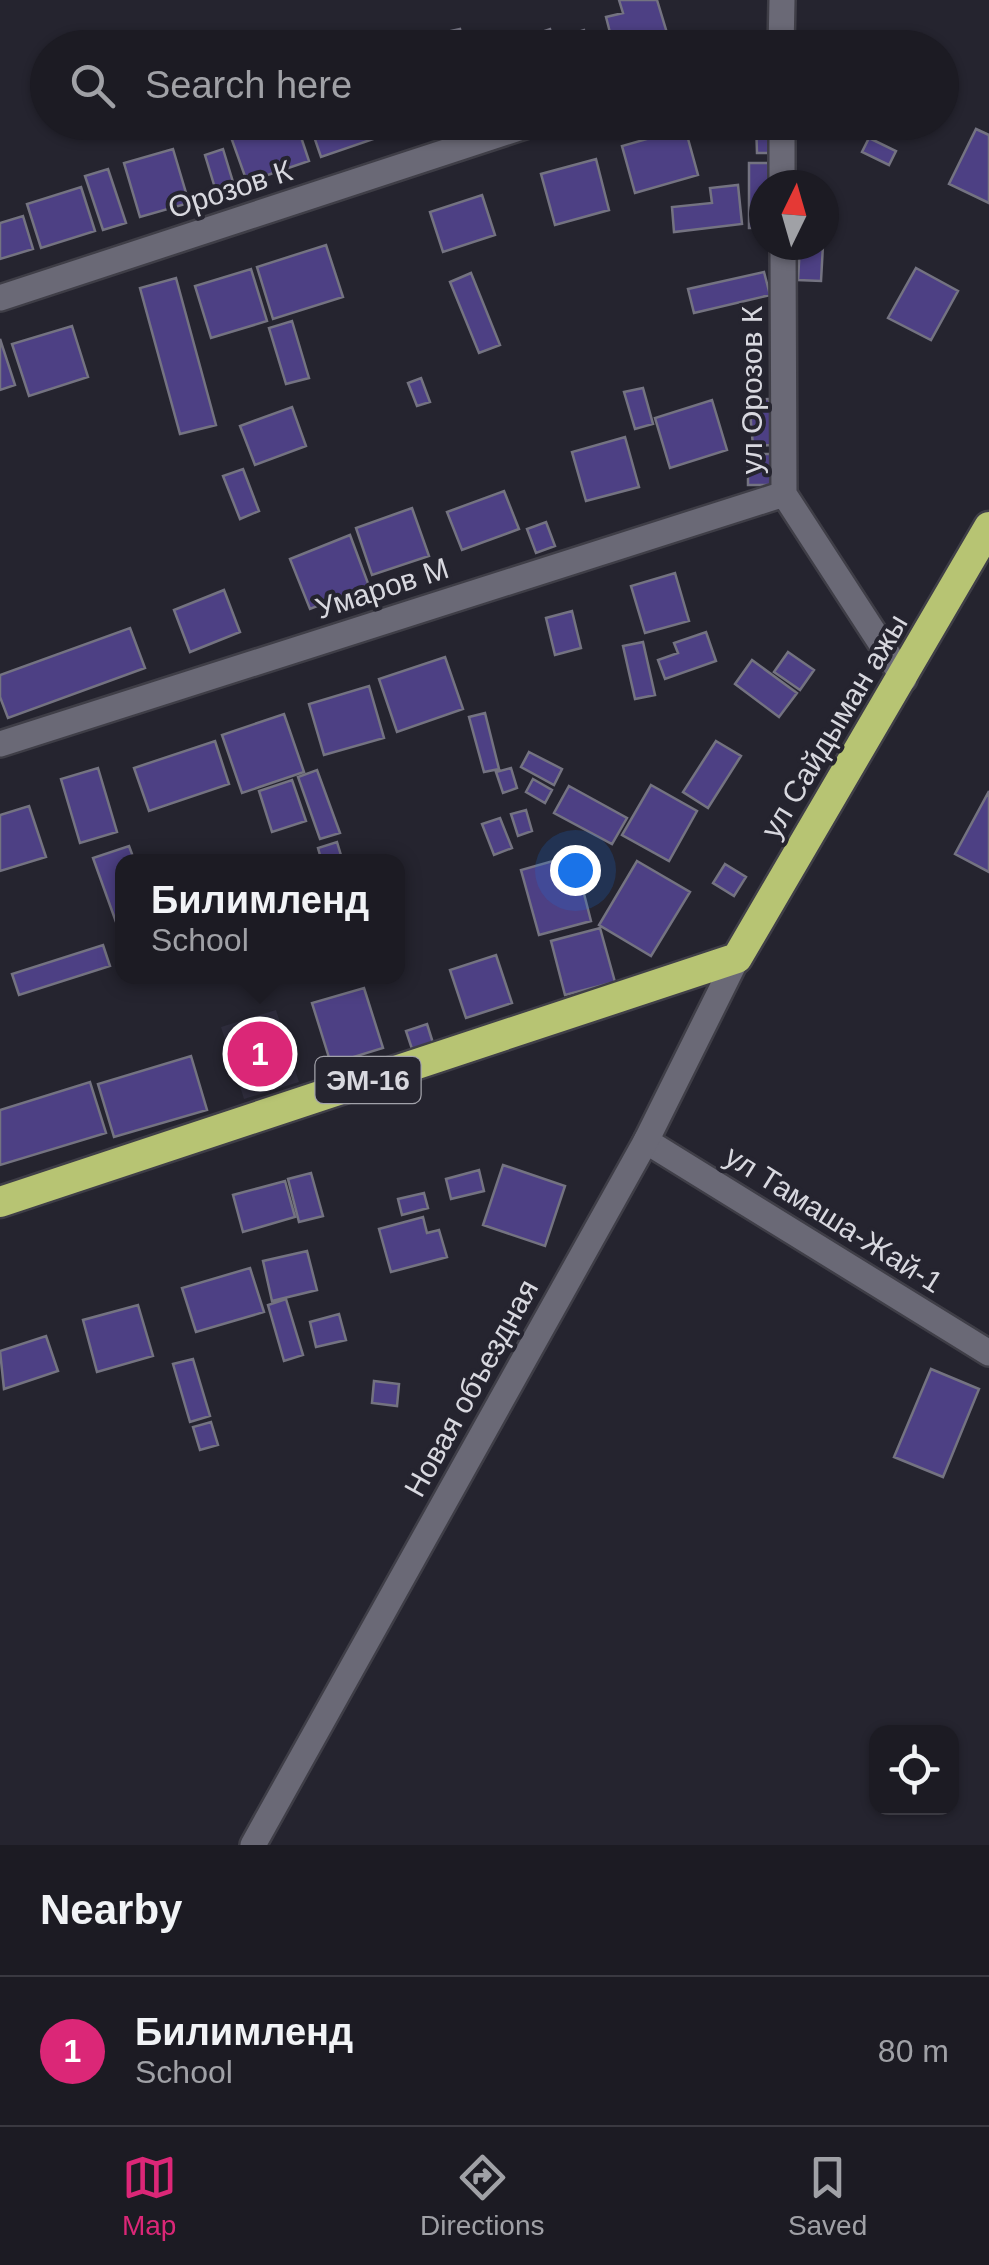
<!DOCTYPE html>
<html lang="en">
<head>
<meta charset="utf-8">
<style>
	:root { --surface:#1c1b23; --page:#292830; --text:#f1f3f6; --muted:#a0a1a6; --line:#3a3941; --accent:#db2777 }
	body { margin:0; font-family:Helvetica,sans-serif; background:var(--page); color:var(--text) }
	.controls { position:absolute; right:30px; bottom:30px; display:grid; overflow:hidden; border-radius:20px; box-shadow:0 2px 8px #0004 }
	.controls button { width:90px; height:90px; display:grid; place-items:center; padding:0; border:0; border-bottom:2px solid var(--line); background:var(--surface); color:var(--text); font:50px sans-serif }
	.compass { position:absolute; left:749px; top:170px; width:90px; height:90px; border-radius:50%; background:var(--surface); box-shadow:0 2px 8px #0004; rotate:5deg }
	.you { position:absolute; left:575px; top:870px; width:35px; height:35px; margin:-25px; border:8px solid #fff; border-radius:50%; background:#1a73e8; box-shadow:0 0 0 15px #1a73e833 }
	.badge { display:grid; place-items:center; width:65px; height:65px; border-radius:50%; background:var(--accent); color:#fff; font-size:32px; font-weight:700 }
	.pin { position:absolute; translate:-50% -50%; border:5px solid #fff; box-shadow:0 2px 10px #0006 }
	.popup { position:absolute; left:115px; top:854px; width:290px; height:130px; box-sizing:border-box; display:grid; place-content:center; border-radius:20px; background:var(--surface); filter:drop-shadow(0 2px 8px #0005); font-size:32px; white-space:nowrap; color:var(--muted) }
	.popup b { font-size:38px; color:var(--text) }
	.popup::after { content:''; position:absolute; left:50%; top:100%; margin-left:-20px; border:20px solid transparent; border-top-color:var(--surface) }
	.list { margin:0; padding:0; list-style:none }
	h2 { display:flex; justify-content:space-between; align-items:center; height:130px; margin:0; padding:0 40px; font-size:42px }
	h2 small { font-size:32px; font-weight:400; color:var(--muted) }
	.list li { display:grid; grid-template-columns:65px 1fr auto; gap:30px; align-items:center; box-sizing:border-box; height:150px; padding:0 40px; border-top:2px solid var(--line) }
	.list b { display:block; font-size:38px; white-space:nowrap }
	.list p { margin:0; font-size:32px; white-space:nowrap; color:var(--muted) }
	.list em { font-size:32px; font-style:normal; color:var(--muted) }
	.icon { flex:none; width:55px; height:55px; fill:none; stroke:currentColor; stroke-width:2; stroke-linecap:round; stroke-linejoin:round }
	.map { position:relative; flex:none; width:989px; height:1845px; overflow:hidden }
	.search { position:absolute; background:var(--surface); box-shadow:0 2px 8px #0004; left:30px; right:30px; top:30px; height:110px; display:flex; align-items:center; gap:25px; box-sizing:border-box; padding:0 35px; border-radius:55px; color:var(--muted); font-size:38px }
	.sheet { height:280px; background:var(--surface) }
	nav { display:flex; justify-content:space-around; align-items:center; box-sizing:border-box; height:140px; border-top:2px solid var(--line); background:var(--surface); font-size:28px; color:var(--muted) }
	nav a { display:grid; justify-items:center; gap:5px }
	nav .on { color:var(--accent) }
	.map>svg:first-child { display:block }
	.built { fill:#2f2d3d }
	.building { fill:#4d4084; stroke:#747381; stroke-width:2.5 }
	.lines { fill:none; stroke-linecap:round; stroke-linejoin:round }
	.street-casing { stroke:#3f3e47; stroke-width:30 }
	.secondary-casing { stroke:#3f3e47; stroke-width:30 }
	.highway-casing { stroke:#3f3e47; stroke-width:35 }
	.street { stroke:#6a6976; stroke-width:25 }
	.secondary { stroke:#6a6976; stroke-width:25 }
	.highway { stroke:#b7c473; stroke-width:30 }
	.labels { text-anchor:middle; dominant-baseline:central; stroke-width:8; stroke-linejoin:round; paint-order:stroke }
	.shield { fill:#25242f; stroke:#a2a2aa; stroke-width:2.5 }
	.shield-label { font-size:28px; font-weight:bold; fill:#d8d8df }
	.street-label { font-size:30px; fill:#d8d8df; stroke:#25242f }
</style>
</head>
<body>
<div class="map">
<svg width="989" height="1845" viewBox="0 0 989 1845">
	<rect width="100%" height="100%" fill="#25242f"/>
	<path class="built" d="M276 1010 299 1082 244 1099 221 1027Z"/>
	<path class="building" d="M619 0H657L670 43 614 48 606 17 623 13Z
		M460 29 464 48H431L428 36Z
		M550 29 553 40 584 30 590 48H495Z
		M238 122H296L309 161 247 182 227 126Z
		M309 122H384L388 134 321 157Z
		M756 122H773L774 153H757Z
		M685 128 698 175 635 193 622 146Z
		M976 129 989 135V203L949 184Z
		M869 138 896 151 889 165 862 152Z
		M173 149 189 203 140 217 124 163Z
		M223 149 233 182 215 188 205 155Z
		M596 159 609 210 555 225 541 174Z
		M749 163H771V185H764V228H749Z
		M108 169 126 223 103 230 85 176Z
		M738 185 742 224 674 232 672 207 712 203 710 188Z
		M81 187 95 231 41 248 27 204Z
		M482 195 495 235 443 252 430 212Z
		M23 216 33 249 0 259V223Z
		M326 245 343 297 273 319 257 267Z
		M800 245H823L821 281 798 280Z
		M916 268 958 291 931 340 888 318Z
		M251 269 267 321 211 338 195 286Z
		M764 272 770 295 694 313 688 289Z
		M471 273 500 345 479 353 450 282Z
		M176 278 216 425 180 434 140 288Z
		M292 321 309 378 286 384 269 328Z
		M72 326 88 377 29 396 12 344Z
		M0 339 15 385 0 390Z
		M421 378 430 402 417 406 408 383Z
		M643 388 653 424 635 429 624 392Z
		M769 399 773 445 753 446 749 400Z
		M712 400 727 450 670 468 655 418Z
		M292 407 306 446 255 465 240 426Z
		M625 437 639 487 586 501 572 452Z
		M748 454H772V485H748Z
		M243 469 259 511 240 519 223 476Z
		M504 491 519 529 462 550 447 512Z
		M412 508 429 556 372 575 356 528Z
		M546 522 555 546 536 553 527 529Z
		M350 535 369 586 310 609 290 559Z
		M675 573 689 621 645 633 631 586Z
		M224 590 240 632 190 652 174 610Z
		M572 611 581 648 555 655 546 618Z
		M130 628 145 668 8 718 0 697V675Z
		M706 632 716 661 665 679 658 660 678 653 674 643Z
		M643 642 655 695 635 699 623 646Z
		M788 652 814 670 800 690 774 672Z
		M445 657 463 709 397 732 379 679Z
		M752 660 797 693 779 717 735 684Z
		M369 686 384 738 324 755 309 704Z
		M485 713 499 769 484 772 469 717Z
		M284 714 304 772 242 793 222 735Z
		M215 741 229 784 149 811 134 768Z
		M716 741 741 756 708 808 683 792Z
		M529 752 562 769 554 785 521 767Z
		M98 768 117 832 80 843 61 779Z
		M511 768 517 788 503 793 496 772Z
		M317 770 340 833 320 839 298 777Z
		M533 779 552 790 545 803 526 792Z
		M292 780 306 821 272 832 259 791Z
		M651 785 697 811 669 861 622 835Z
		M569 786 627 818 612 844 554 813Z
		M989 791V872L955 854Z
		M29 806 46 857 0 871V815Z
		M526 810 532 831 518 836 511 814Z
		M500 818 512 848 494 855 482 824Z
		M337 842 343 862H322L318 848Z
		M129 846 135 862H122L120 933 93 858Z
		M574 855 591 921 539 935 521 870Z
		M637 861 690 892 651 956 599 925Z
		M725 864 746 877 734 896 713 883Z
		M600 928 615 982 565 995 551 941Z
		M103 945 110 966 19 995 12 974Z
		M496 955 512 1003 466 1018 450 970Z
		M364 988 383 1048 331 1064 312 1003Z
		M427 1024 433 1043 412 1049 406 1031Z
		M191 1056 207 1110 114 1137 98 1084Z
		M90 1082 106 1133 0 1165V1110Z
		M503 1165 565 1186 545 1246 483 1225Z
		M479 1170 484 1191 451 1199 446 1179Z
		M311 1173 323 1216 299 1222 288 1179Z
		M285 1181 295 1217 243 1232 233 1195Z
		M424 1193 428 1208 402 1215 398 1199Z
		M423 1217 427 1233 439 1230 447 1257 391 1272 379 1229Z
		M307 1251 317 1290 272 1301 263 1261Z
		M250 1268 264 1312 196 1332 182 1288Z
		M286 1299 303 1355 284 1361 268 1305Z
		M138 1305 153 1356 97 1372 83 1320Z
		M339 1314 346 1340 316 1347 310 1322Z
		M46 1336 58 1371 4 1389 0 1351Z
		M193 1359 210 1416 190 1422 173 1364Z
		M931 1369 979 1389 943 1477 894 1457Z
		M374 1381 399 1384 397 1406 372 1403Z
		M211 1422 218 1445 200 1450 193 1427Z"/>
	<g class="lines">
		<defs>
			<path id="street" d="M781 48 782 0
				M782 122V185
				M783 245 784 494 904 679
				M0 298 537 122
				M0 744 784 494
				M646 1141 989 1353"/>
			<path id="secondary" d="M253 1845 646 1141 737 958"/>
			<path id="highway" d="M0 1202 737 958 989 527"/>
		</defs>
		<use href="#street" class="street-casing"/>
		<use href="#secondary" class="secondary-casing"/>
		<use href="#highway" class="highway-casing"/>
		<use href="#street" class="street"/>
		<use href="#secondary" class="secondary"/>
		<use href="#highway" class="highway"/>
	</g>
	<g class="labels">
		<rect class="shield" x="315.5" y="1057" width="105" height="46" rx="8"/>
		<g class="shield-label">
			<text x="368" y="1080">ЭМ-16</text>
		</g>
		<g class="street-label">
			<text transform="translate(230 189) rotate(-18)">Орозов К</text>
			<text transform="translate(751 390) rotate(-90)">ул Орозов К</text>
			<text transform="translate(382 588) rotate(-18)">Умаров М</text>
			<text transform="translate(834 726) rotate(-59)">ул Сайдыман ажы</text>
			<text transform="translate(834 1219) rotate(32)">ул Тамаша-Жай-1</text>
			<text transform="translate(471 1388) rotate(-61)">Новая объездная</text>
		</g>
	</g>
</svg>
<div class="controls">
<button><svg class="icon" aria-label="locate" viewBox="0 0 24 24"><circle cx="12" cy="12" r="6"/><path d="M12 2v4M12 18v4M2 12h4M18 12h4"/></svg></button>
</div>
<svg class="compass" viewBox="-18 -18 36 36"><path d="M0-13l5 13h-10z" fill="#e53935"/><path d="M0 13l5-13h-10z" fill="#a0a1a6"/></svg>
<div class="you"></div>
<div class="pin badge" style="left:260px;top:1054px">1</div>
<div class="popup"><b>Билимленд</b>School</div>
<div class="search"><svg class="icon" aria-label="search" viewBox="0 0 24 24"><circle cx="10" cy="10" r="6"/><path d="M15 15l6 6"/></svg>Search here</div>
</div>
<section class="sheet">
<h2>Nearby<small></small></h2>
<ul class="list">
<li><span class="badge">1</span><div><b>Билимленд</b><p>School</p></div><em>80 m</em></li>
</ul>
</section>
<nav>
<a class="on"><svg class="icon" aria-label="map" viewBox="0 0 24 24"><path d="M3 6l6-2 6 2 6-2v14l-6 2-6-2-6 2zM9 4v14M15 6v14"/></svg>Map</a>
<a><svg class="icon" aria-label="directions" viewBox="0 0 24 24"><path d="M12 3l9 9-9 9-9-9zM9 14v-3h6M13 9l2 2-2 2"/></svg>Directions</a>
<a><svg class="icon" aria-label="saved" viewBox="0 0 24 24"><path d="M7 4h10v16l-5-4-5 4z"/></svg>Saved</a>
</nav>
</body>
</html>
